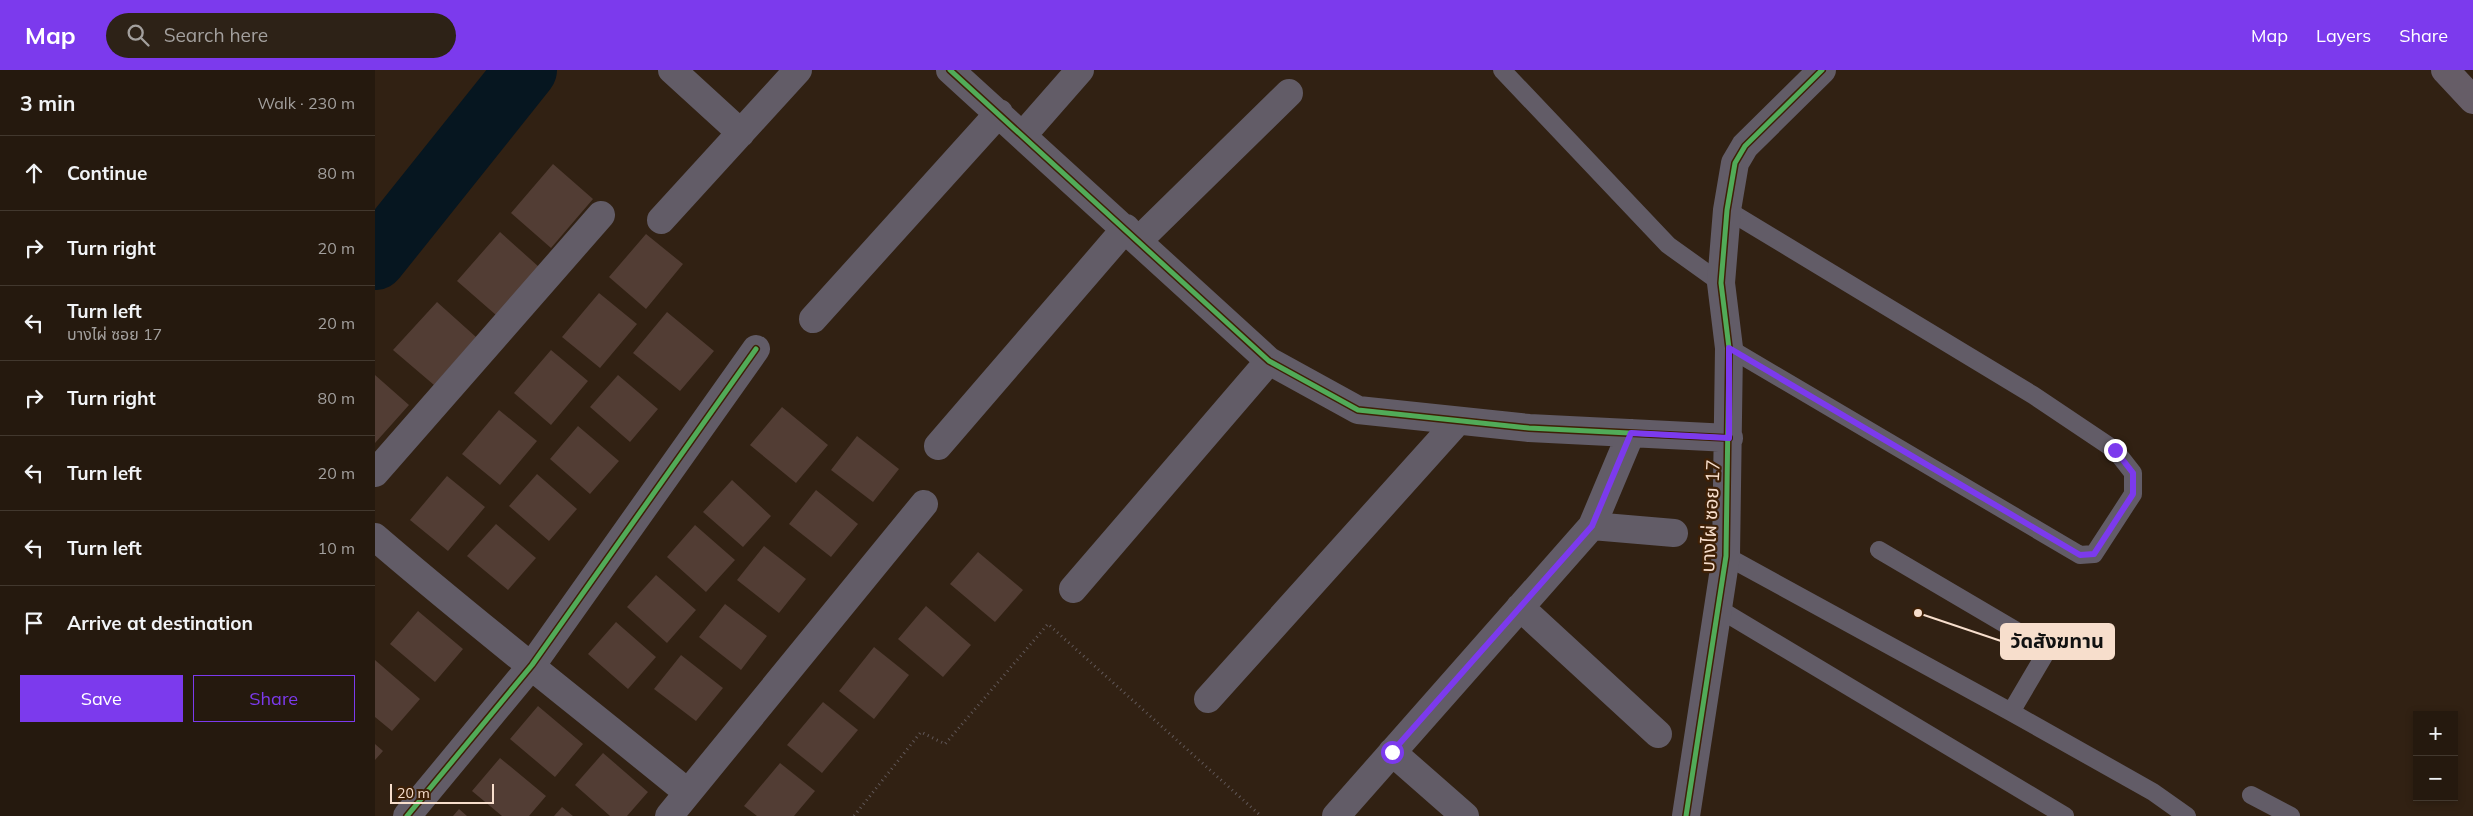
<!DOCTYPE html>
<html lang="en">
<head>
<meta charset="utf-8">
<style>
	:root { --surface:#25190e; --page:#2d2217; --text:#f1f3f6; --muted:#a3a09e; --line:#42382e; --accent:#7c3aed }
	body { margin:0; font-family:Mulish,"Noto Sans Thai",sans-serif; background:var(--page); color:var(--text) }
	.controls { position:absolute; right:15px; bottom:15px; display:grid; overflow:hidden; border-radius:0px; box-shadow:0 2px 8px #0003 }
	.controls button { width:45px; height:45px; display:grid; place-items:center; padding:0; border:0; border-bottom:1px solid var(--line); background:var(--surface); color:var(--text); font:25px sans-serif }
	.scale { position:absolute; left:15px; bottom:12px; width:104px; box-sizing:border-box; padding-left:5px; border:2px solid #f7decc; border-top:0; font-size:14px; line-height:18px; white-space:nowrap; color:#f7decc; -webkit-text-stroke:4px #3e2006; paint-order:stroke }
	.stop { position:absolute; width:15px; height:15px; margin:-11px; border:4px solid #7c3aed; border-radius:50%; background:#fff }
	.stop.end { background:#7c3aed; border-color:#fff; box-shadow:0 1px 5px #0008 }
	.list { margin:0; padding:0; list-style:none }
	h2 { display:flex; justify-content:space-between; align-items:center; height:65px; margin:0; padding:0 20px; font-size:21px }
	h2 small { font-size:16px; font-weight:400; color:var(--muted) }
	.list li { display:grid; grid-template-columns:32px 1fr auto; gap:15px; align-items:center; box-sizing:border-box; height:75px; padding:0 20px; border-top:1px solid var(--line) }
	.list b { display:block; font-size:19px; white-space:nowrap }
	.list p { margin:0; font-size:16px; white-space:nowrap; color:var(--muted) }
	.list em { font-size:16px; font-style:normal; color:var(--muted) }
	.actions { display:flex; gap:10px; padding:15px 20px }
	.actions a { flex:1; padding:11px 0; border:1px solid var(--accent); border-radius:0px; text-align:center; font-size:18px; color:var(--accent) }
	.actions .main { background:var(--accent); color:#fff }
	.icon { flex:none; width:28px; height:28px; fill:none; stroke:currentColor; stroke-width:2; stroke-linecap:round; stroke-linejoin:round }
	.map { position:relative; flex:none; width:2098px; height:746px; overflow:hidden }
	header { display:flex; align-items:center; gap:30px; box-sizing:border-box; height:70px; padding:0 25px; background:var(--accent); color:#fff }
	header strong { font-size:24px }
	nav { display:flex; gap:28px; margin-inline-start:auto; font-size:18px }
	.search { width:350px; height:45px; background:var(--page); display:flex; align-items:center; gap:12px; box-sizing:border-box; padding:0 18px; border-radius:28px; color:var(--muted); font-size:19px }
	main { display:flex }
	aside { flex:1; background:var(--surface) }
	.map>svg:first-child { display:block }
	.lines { fill:none; stroke-linecap:round; stroke-linejoin:round }
	.river { stroke:#061620; stroke-width:62 }
	.building { fill:#523d34 }
	.path { stroke:#615859; stroke-width:3; stroke-dasharray:1 4; stroke-linecap:butt }
	.lane { stroke:#625c67; stroke-width:18 }
	.street { stroke:#625c67; stroke-width:28 }
	.secondary { stroke:#665d67; stroke-width:28 }
	.cycleway-casing { stroke:#3e2006; stroke-width:8 }
	.cycleway { stroke:#51ab58; stroke-width:5 }
	.route { stroke:#7c3aed; stroke-width:6 }
	.labels { text-anchor:middle; dominant-baseline:central; stroke-width:4.5; stroke-linejoin:round; paint-order:stroke }
	.street-label { font-size:19px; fill:#f7decc; stroke:#3e2006 }
	.leader { fill:none; stroke:#f7decc; stroke-width:2 }
	.callout-dot { fill:#f7decc; stroke:#3e2006; stroke-width:2 }
	.callout { fill:#f7decc; stroke:#f7decc; stroke-width:2 }
	.callout-label { font-size:20px; text-anchor:middle; font-weight:bold; fill:#111 }
</style>
</head>
<body>
<header>
<strong>Map</strong>
<div class="search"><svg class="icon" aria-label="search" viewBox="0 0 24 24"><circle cx="10" cy="10" r="6"/><path d="M15 15l6 6"/></svg>Search here</div>
<nav><a>Map</a><a>Layers</a><a>Share</a></nav>
</header>
<main>
<aside>
<h2>3 min<small>Walk · 230 m</small></h2>
<ul class="list">
<li><svg class="icon" aria-label="ahead" viewBox="0 0 24 24"><path d="M12 20V5M6 11l6-6 6 6"/></svg><div><b>Continue</b></div><em>80 m</em></li>
<li><svg class="icon" aria-label="right" viewBox="0 0 24 24"><path d="M7 20v-9h11M14 6l5 5-5 5"/></svg><div><b>Turn right</b></div><em>20 m</em></li>
<li><svg class="icon" aria-label="left" viewBox="0 0 24 24"><path d="M17 20v-9H6M10 6l-5 5 5 5"/></svg><div><b>Turn left</b><p>บางไผ่ ซอย 17</p></div><em>20 m</em></li>
<li><svg class="icon" aria-label="right" viewBox="0 0 24 24"><path d="M7 20v-9h11M14 6l5 5-5 5"/></svg><div><b>Turn right</b></div><em>80 m</em></li>
<li><svg class="icon" aria-label="left" viewBox="0 0 24 24"><path d="M17 20v-9H6M10 6l-5 5 5 5"/></svg><div><b>Turn left</b></div><em>20 m</em></li>
<li><svg class="icon" aria-label="left" viewBox="0 0 24 24"><path d="M17 20v-9H6M10 6l-5 5 5 5"/></svg><div><b>Turn left</b></div><em>10 m</em></li>
<li><svg class="icon" aria-label="arrive" viewBox="0 0 24 24"><path d="M6 21V4h12l-3 4 3 4H6"/></svg><div><b>Arrive at destination</b></div></li>
</ul>
<div class="actions"><a class="main">Save</a><a>Share</a></div>
</aside>
<div class="map">
<svg width="2098" height="746" viewBox="0 0 2098 746">
	<rect width="100%" height="100%" fill="#312113"/>
	<g class="lines">
		<path class="river" d="M0 189 151 0"/>
	</g>
	<path class="building" d="M178 94 218 129 176 178 136 143Z
		M125 162 164 197 121 245 82 211Z
		M271 164 308 194 271 239 234 207Z
		M224 223 262 254 225 298 187 267Z
		M62 232 101 267 59 315 18 280Z
		M292 242 339 281 305 321 258 283Z
		M176 280 213 311 176 355 139 323Z
		M0 305 34 335 0 373Z
		M243 305 283 339 255 372 215 337Z
		M407 337 453 375 421 413 375 375Z
		M124 340 162 371 125 415 87 384Z
		M203 356 244 391 215 424 175 389Z
		M482 366 524 399 498 432 456 400Z
		M162 404 202 439 174 471 134 436Z
		M72 406 110 437 73 481 35 450Z
		M357 410 396 446 368 477 328 442Z
		M441 420 483 454 456 487 414 454Z
		M121 454 161 488 133 520 92 486Z
		M320 455 360 490 331 522 292 487Z
		M389 476 431 509 404 543 362 510Z
		M603 482 648 520 620 552 575 514Z
		M281 505 321 540 292 573 252 537Z
		M350 534 392 566 366 600 324 567Z
		M551 536 596 575 568 607 523 569Z
		M43 541 88 579 60 612 15 574Z
		M241 552 281 587 253 619 213 584Z
		M499 577 534 605 499 649 464 621Z
		M306 585 348 618 321 651 279 619Z
		M0 590 45 629 17 661 0 647Z
		M448 632 483 660 447 703 412 675Z
		M163 636 208 674 180 707 135 669Z
		M0 674 8 681 0 690Z
		M228 683 273 722 252 746H235L200 715Z
		M125 688 171 726 154 746H127L97 721Z
		M405 693 440 721 419 746H382L369 736Z
		M187 737 198 746H179Z
		M84 739 92 746H78Z"/>
	<g class="lines">
		<path class="path" d="M479 746 546 662 570 674 673 554 886 746"/>
		<path class="lane" d="M1127 0 1293 175 1346 213
			M1352 140 1658 325 1740 380 1758 403V424L1719 484 1705 485 1354 278
			M1504 480 1657 570 1669 586 1636 642
			M1351 486 1636 642 1778 722 1812 746
			M1344 539 1690 746
			M1876 725 1916 746"/>
		<path class="street" d="M297 0 366 63
			M575 0 894 291 983 340 1154 358 1354 368
			M648 65 705 0
			M286 150 423 0
			M764 170 914 23
			M438 249 624 43
			M563 376 751 158
			M0 403 226 145
			M1217 456 1299 463
			M0 467C102 555 208 637 312 722
			M698 519 894 291
			M1145 537 1283 664
			M833 629 1083 351
			M1017 682 1090 746
			M32 746 157 595 381 279
			M294 746 549 434
			M961 746 1217 456 1256 363
			M1311 746 1351 486 1354 278 1346 213 1352 140 1360 93 1370 76 1447 0"/>
		<path class="secondary" d="M2070 0 2098 30"/>
		<defs>
			<path id="cycleway" d="M575 0 894 291 983 340 1154 358 1354 368
				M32 746 157 595 381 279
				M1311 746 1351 486 1354 278 1346 213 1352 140 1360 93 1370 76 1447 0"/>
		</defs>
		<use href="#cycleway" class="cycleway-casing"/>
		<use href="#cycleway" class="cycleway"/>
	</g>
	<g class="lines">
		<path class="route" d="M1017 682 1217 456 1256 363 1354 368V278L1705 485 1719 484 1758 424V403L1740 380"/>
	</g>
	<g class="labels">
		<g class="street-label">
			<text transform="translate(1335 446) rotate(-87)">บางไผ่ ซอย 17</text>
		</g>
	</g>
	<path class="leader" d="M1543 543L1626 571"/>
	<circle class="callout-dot" cx="1543" cy="543" r="5"/>
	<rect class="callout" x="1626" y="554" width="113" height="35" rx="5"/>
	<g class="callout-label">
		<text x="1682" y="578">วัดสังฆทาน</text>
	</g>
</svg>
<div class="controls">
<button>+</button>
<button>−</button>
</div>
<div class="scale">20 m</div>
<div class="stop" style="left:1017px;top:682px"></div>
<div class="stop end" style="left:1740px;top:380px"></div>
</div>
</main>
</body>
</html>
